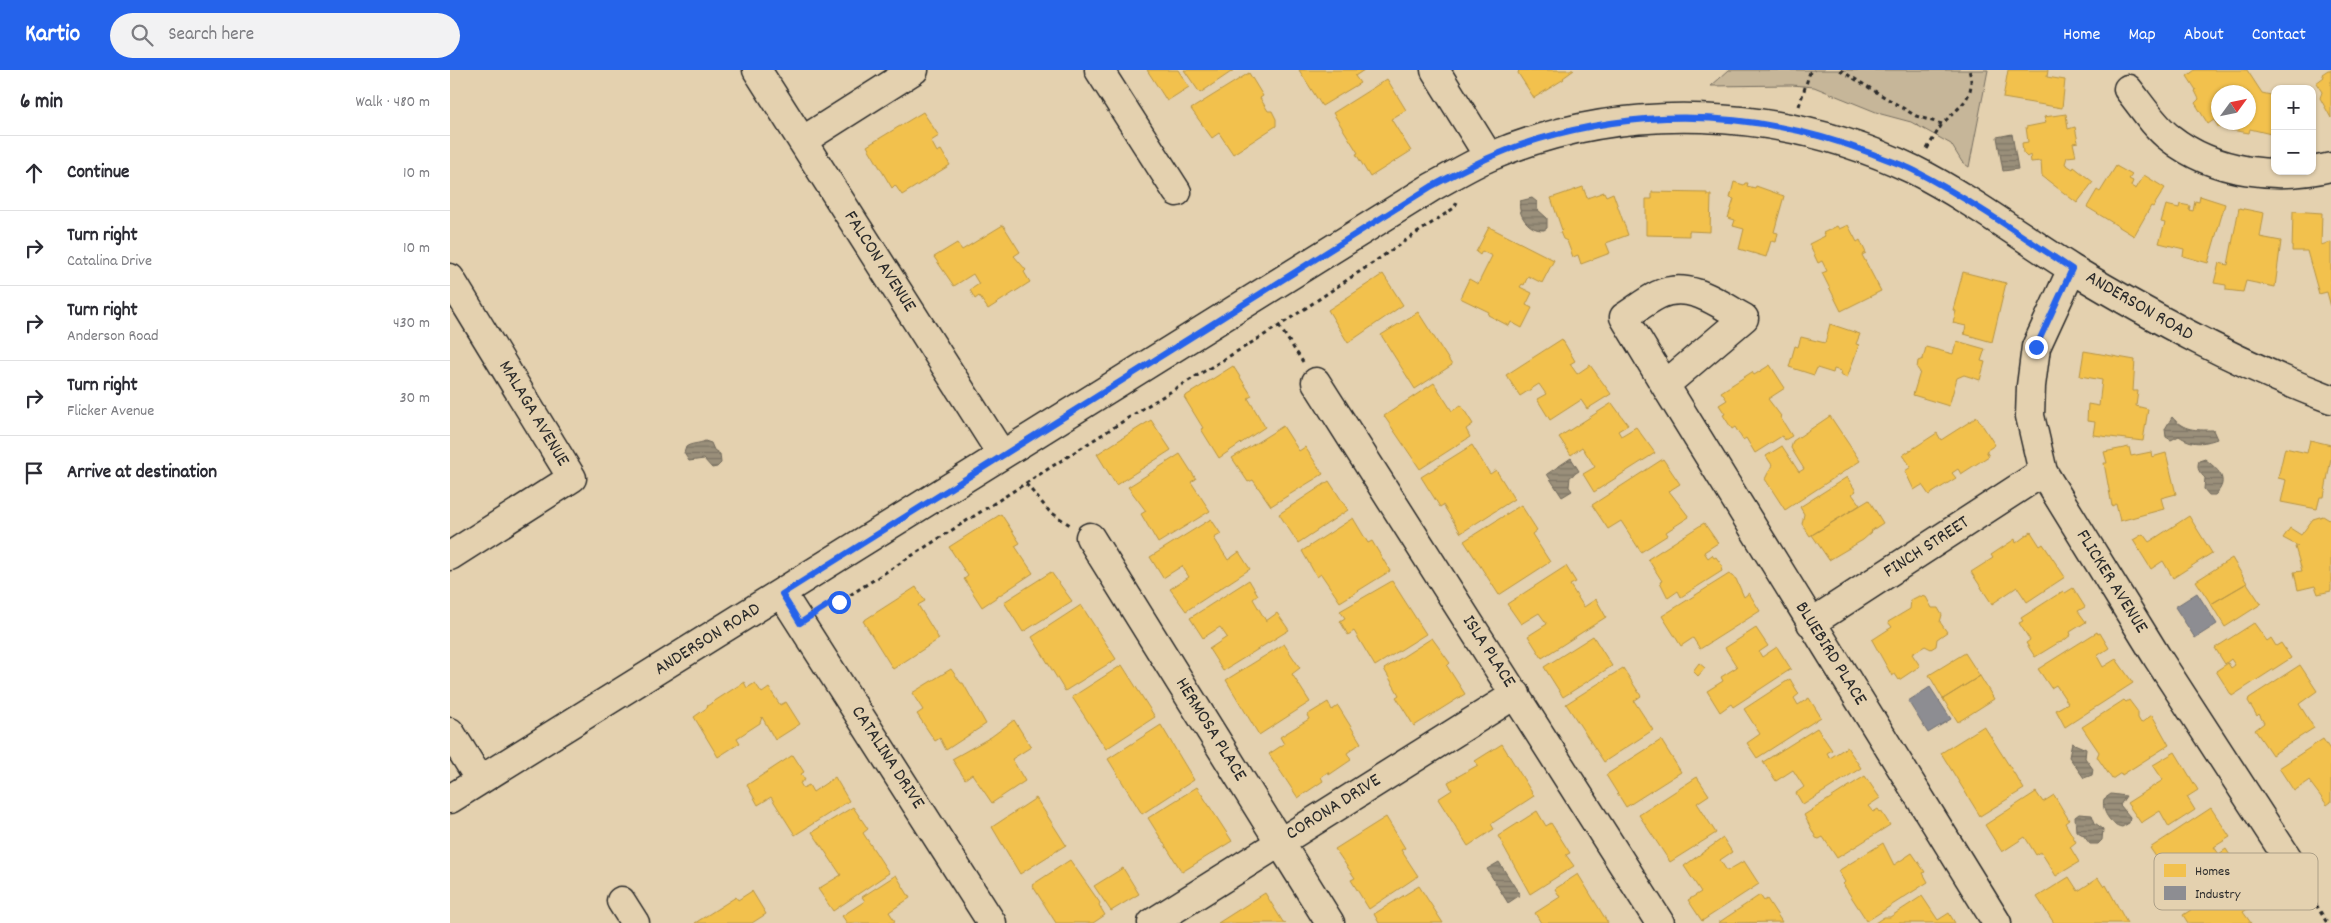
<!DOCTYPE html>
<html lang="en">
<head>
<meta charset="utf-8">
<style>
	:root { --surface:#fff; --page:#f2f2f3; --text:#2b2b33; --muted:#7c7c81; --line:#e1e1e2; --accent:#2563eb }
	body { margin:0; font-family:Dekko,sans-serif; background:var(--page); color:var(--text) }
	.controls { position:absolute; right:15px; top:15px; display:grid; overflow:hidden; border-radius:10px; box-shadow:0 1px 4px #0004 }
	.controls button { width:45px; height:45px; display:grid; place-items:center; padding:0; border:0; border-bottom:1px solid var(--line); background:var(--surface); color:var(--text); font:25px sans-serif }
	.compass { position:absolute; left:1761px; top:15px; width:45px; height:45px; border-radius:50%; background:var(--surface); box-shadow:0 1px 4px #0004; rotate:57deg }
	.stop { position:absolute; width:15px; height:15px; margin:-11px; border:4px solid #2563eb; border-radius:50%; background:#fff }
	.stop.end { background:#2563eb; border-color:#fff; box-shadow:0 1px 5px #0008 }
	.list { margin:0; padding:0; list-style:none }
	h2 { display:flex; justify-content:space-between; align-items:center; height:65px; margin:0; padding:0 20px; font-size:21px }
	h2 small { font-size:16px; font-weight:400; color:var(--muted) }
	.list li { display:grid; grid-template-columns:32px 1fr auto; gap:15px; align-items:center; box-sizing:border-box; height:75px; padding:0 20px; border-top:1px solid var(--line) }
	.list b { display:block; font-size:19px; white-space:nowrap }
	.list p { margin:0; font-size:16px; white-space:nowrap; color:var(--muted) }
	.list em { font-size:16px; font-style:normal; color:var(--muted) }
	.icon { flex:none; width:28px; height:28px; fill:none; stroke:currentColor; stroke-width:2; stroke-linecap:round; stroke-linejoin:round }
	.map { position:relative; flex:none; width:1881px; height:853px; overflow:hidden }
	header { display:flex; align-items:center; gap:30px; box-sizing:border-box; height:70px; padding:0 25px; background:var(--accent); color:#fff }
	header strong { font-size:24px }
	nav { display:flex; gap:28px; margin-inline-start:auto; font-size:18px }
	.search { width:350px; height:45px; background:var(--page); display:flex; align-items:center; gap:12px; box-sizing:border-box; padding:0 18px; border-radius:28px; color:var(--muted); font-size:19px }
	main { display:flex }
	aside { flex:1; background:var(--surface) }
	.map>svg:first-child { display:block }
	.green { fill:#c6b699; stroke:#787062 }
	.water { fill:url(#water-rules); stroke:#6e675a }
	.homes { fill:#f2c14e; stroke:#b69444; fill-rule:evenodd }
	.industry { fill:#8d8d92; stroke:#707073 }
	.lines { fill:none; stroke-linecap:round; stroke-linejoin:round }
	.minor-casing { stroke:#2b2b2b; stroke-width:31 }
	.path { stroke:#2b2b2b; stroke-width:3; stroke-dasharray:4 4; stroke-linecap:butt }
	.minor { stroke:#e4d1af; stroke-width:28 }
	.route { stroke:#2563eb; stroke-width:6 }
	.labels { text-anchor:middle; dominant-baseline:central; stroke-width:5; stroke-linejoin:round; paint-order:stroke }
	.street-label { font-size:19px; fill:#2b2b2b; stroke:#e4d1af }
	.key { fill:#e4d1af; stroke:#ac9f87; stroke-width:1 }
	.key-label { font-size:14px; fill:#2b2b2b }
</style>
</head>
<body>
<header>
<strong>Kartio</strong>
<div class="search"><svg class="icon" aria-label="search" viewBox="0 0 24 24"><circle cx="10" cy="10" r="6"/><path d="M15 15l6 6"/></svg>Search here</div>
<nav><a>Home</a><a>Map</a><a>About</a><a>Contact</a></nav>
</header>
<main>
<aside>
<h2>6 min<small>Walk · 480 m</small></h2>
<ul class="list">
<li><svg class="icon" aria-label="ahead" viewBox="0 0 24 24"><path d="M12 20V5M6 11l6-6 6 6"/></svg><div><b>Continue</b></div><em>10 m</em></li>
<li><svg class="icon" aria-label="right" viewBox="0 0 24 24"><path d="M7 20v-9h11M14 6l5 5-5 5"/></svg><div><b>Turn right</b><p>Catalina Drive</p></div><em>10 m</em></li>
<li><svg class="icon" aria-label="right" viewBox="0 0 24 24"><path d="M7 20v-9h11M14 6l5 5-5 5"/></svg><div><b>Turn right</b><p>Anderson Road</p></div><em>430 m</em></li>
<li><svg class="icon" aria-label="right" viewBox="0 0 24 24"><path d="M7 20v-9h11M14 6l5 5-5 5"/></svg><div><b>Turn right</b><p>Flicker Avenue</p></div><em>30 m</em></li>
<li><svg class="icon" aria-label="arrive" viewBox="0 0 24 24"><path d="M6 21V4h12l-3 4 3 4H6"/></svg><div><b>Arrive at destination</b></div></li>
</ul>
</aside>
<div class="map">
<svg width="1881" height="853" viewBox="0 0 1881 853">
	<defs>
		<pattern id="water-rules" width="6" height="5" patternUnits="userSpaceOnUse" patternTransform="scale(1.25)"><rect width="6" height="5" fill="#9a8f7a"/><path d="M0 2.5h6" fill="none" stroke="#7e7564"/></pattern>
	</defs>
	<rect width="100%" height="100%" fill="#e4d1af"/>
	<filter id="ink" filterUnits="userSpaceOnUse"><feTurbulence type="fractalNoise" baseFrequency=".02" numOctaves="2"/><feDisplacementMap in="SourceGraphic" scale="10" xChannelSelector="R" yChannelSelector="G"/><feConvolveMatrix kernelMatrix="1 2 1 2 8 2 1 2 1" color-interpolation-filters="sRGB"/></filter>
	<g filter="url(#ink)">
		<path class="green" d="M1279 0H1538L1519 97 1512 92 1501 74 1461 52 1431 44 1364 17 1342 15 1261 16Z"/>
		<path class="water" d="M1562 64 1568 99 1553 101 1547 67Z
			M1082 128 1087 132V139L1097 148V158L1094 160C1079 161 1067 145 1070 131Z
			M1722 347C1734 361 1745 360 1763 360L1767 369C1753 374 1742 375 1729 366L1721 370 1716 367 1715 359Z
			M255 371 261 373 264 380 270 384 271 393 267 397 262 398 254 389 239 391 234 383 236 377C241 373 249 374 255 371Z
			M1121 388 1129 401 1120 407 1119 417 1122 421 1112 427 1097 404Z
			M1755 389C1767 399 1781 409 1765 425H1759L1754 419 1755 408C1750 403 1746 399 1749 391Z
			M1622 673 1636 679 1635 688 1643 699 1642 705 1634 708 1619 687Z
			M1661 724 1676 726 1670 735 1680 747 1679 753 1672 757C1660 755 1651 740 1654 729Z
			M1629 744 1642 745 1645 753 1653 759 1652 770 1648 774H1640L1633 765 1626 761 1625 747Z
			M1049 792 1070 825 1058 833 1037 799Z"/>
		<path class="homes" d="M697 0H728L739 17 717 31Z
			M734 0H784L750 23Z
			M849 0H914L905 6 910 13 872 36Z
			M1069 0H1124L1113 8 1114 9 1084 28 1068 3Z
			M1558 0H1598L1597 7 1615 10 1612 38 1553 28Z
			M1745 0H1797L1812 23 1825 26V65L1800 59 1799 63 1781 60 1782 56 1776 54 1769 58 1764 50 1758 54 1745 33 1749 29 1745 21 1746 20 1737 6ZM1768 22H1798V52H1768Z
			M1878 0H1881V48L1870 28 1872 22 1866 13 1874 7 1872 4Z
			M799 3 813 26 810 28 818 41H822L826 49V56L783 84 769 63 762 68 741 39Z
			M937 9 956 40 941 49 961 81 920 107 906 84 908 83 883 43Z
			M473 42 489 66 481 71 487 82 491 80 500 95 452 125 445 115 442 118 417 76Z
			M1616 44 1618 59 1625 57 1628 72 1623 73 1626 86 1617 87 1615 94 1623 99 1624 97 1643 112 1627 133 1592 106 1591 91 1581 92 1580 85 1577 87 1573 83 1572 73 1578 72 1576 57 1596 53 1594 47Z
			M1666 96 1682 105 1679 109 1683 111 1681 116 1686 119 1694 105 1715 118 1703 137 1701 136 1684 166 1637 137 1647 120 1650 122Z
			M1284 112 1294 115 1295 113H1298L1297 116 1305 118 1306 116 1334 126 1324 162 1328 163 1326 172 1321 171 1316 187 1289 179 1294 159 1283 156 1285 150 1278 148 1284 129 1280 128Z
			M1133 117 1137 128 1154 122 1156 126 1163 123 1178 165 1156 173 1160 183 1131 194 1128 185 1123 187 1117 171 1113 169 1110 162 1112 160 1101 128Z
			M1202 122 1257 123V125H1261L1260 162 1239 161V166L1196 165V129H1202Z
			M1750 126 1775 134 1758 193 1733 186 1734 179 1709 173 1715 153 1711 152 1716 135 1729 138 1730 134 1740 136 1739 140 1743 141 1745 131 1749 132Z
			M1789 138 1814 143 1810 167 1831 171 1825 217 1796 211 1793 222 1776 220V215L1764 213 1769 193 1778 195Z
			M1843 141 1872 143 1871 175 1881 172V237L1877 222 1869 224 1857 181H1842Z
			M553 155 570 182 564 186 576 200 574 202 580 212 538 239 529 226 525 229 520 220 529 214 523 204 504 216 484 187 507 173 512 180Z
			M1398 155 1407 172 1410 170 1416 183 1412 185 1431 221 1391 241 1372 203 1377 201 1372 191 1368 193 1359 174 1375 166 1373 163 1387 156 1389 159Z
			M1039 157 1104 190 1092 213 1078 206 1074 215 1072 214 1070 217 1082 223 1076 235 1082 238 1072 258 1061 252 1059 256 1038 245 1039 242 1010 228 1019 209 1028 214 1042 186 1032 181 1030 185 1026 182Z
			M1513 202 1556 213 1542 272 1514 264 1516 256 1503 253 1506 241 1503 240Z
			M933 204 953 235 898 273 878 240Z
			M968 242 1002 295 965 319 931 265Z
			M1380 254 1410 264 1406 274 1409 275 1397 308 1390 305 1391 301 1384 299 1383 303 1367 298 1364 305 1339 297 1345 276 1348 277 1351 267 1375 273Z
			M1112 269 1125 291 1120 294 1127 304 1140 295 1161 324 1137 339 1131 330 1100 350 1087 329 1096 324 1089 314 1070 326 1056 305Z
			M1507 271 1535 279 1531 291 1535 292 1530 310 1514 305 1507 308 1499 336 1463 325 1470 302 1467 298 1468 291 1473 289 1476 277 1503 284Z
			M1634 281 1685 290 1683 321H1688L1686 336 1698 339 1693 371 1643 365 1645 352 1637 351 1638 334 1649 336 1652 310 1630 306Z
			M1320 295 1335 318 1318 329 1331 346 1330 347 1342 366 1335 370 1332 366 1305 383 1296 368 1293 370 1285 357 1282 359 1273 345 1275 344 1269 335 1277 330 1271 322 1302 302 1304 305Z
			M783 296 802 326 798 328 815 357 769 388 751 359 753 358 734 327Z
			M984 313 1002 341 1011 335 1023 354 1016 359 1020 367 970 399 934 346Z
			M1162 333 1178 355 1168 361 1171 366 1186 357 1205 383 1144 422 1133 404 1145 397 1132 377 1121 385 1109 367Z
			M1380 346 1410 391 1335 440 1315 409 1322 395 1316 386 1332 376 1349 402 1354 399 1341 378 1343 371Z
			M1527 347 1545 375 1536 381 1539 386 1511 404 1508 399 1502 403 1506 408 1479 425 1472 415 1464 420 1455 401 1461 397 1453 385 1487 363 1491 370Z
			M701 350 721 380 666 415 647 384Z
			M833 356 849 381 855 377 873 404 821 436 803 410 798 412 782 388Z
			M1860 370 1881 375V388L1874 427H1870L1867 439 1831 432 1836 410 1828 408 1835 378 1857 383Z
			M1022 375 1040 404 1046 400 1064 429 1011 463 993 435 990 437 971 407Z
			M1679 377 1681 386 1701 382 1702 387 1716 383 1726 424 1711 428 1714 439 1670 451 1666 434 1662 436 1654 393H1657L1654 382Z
			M730 384 746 409 741 412 760 441 708 473 691 444 696 441 678 417Z
			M1213 389 1230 414 1219 421 1239 447 1216 462 1218 465 1191 482 1171 451 1158 459 1142 435Z
			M1397 407 1406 421 1402 424 1410 435 1360 466 1352 454 1354 444 1350 437Z
			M879 411 898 440 848 473 829 444Z
			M1419 430 1433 453 1421 461 1422 462 1413 470 1379 490 1362 465Z
			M1071 435 1087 460 1082 464 1100 492 1049 525 1014 471Z
			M551 444 570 473 565 476 583 503 532 537 514 509 518 506 499 477Z
			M1739 446 1762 483 1723 508 1713 491 1701 499 1683 470 1693 464 1699 472Z
			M1873 446 1881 451V521L1868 524 1865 516 1848 520 1844 502 1852 501 1845 477 1848 476 1833 468 1840 458 1851 465 1863 449Z
			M903 448 918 473 922 471 940 501 890 532 871 504 867 507 852 481Z
			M761 449 771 464 764 468 778 490 789 482 800 499 736 541 720 519 739 507 732 496 713 508 700 487Z
			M1254 453 1268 473 1254 482 1258 488 1262 485 1264 488 1266 487 1273 497 1271 498 1272 501 1231 527 1228 521 1218 528 1210 512 1212 511 1198 489Z
			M1581 462 1590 476 1593 474 1615 507 1577 532 1567 517 1542 534 1521 502 1543 488 1541 485 1565 469 1566 473Z
			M1782 488 1797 513 1761 534 1746 511Z
			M1116 496 1126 512 1120 515 1134 537 1146 529 1156 547 1092 588 1078 566 1097 554 1089 543 1071 554 1057 534Z
			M601 502 622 531 573 562 554 532Z
			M1279 504 1286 509 1294 527 1299 523 1310 541 1250 579 1243 568 1231 576 1212 546Z
			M799 510 808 525 803 529 816 551 827 543 839 560 773 601 759 579 777 567 770 557 753 568 740 548Z
			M942 511 976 564 925 596 904 561 898 565 890 551 895 548 890 541Z
			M1797 513 1811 534 1775 557 1761 534Z
			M466 517 475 531 468 535 489 569 443 599 413 551Z
			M1623 518 1635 537 1628 541 1636 552 1620 562 1621 565 1612 572 1608 573 1585 587 1576 573 1580 570 1569 553 1573 551 1571 548 1613 521 1615 523Z
			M1469 526 1476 527 1482 538H1488L1492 545 1490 552 1497 562 1487 569 1486 576 1481 579 1475 576 1462 584 1470 596 1449 610 1445 604 1442 606 1422 570 1442 557 1438 552 1460 539 1461 530Z
			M631 535 666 589 615 621 582 567Z
			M1804 553 1817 571 1821 568 1826 576 1831 573 1841 588 1782 626 1766 601 1778 593 1781 598 1785 595 1781 589 1775 594 1765 578Z
			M1306 558 1318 576 1309 582 1312 587 1327 577 1341 599 1283 637 1281 634 1270 642 1257 621 1273 611 1271 607 1287 597 1275 578Z
			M1647 562 1648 564 1650 563 1659 578 1647 586 1653 597 1666 589 1683 613 1615 657 1606 640 1618 633 1606 615 1601 618 1588 599Z
			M1143 566 1162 596 1113 627 1094 597Z
			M982 568 1000 593 997 596 1015 624 964 656 946 627 949 625 934 599Z
			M834 574 850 598 842 604 860 632 809 665 776 610Z
			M1515 583 1530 606 1493 629 1479 605Z
			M1249 593 1255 598 1248 606 1243 601Z
			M672 595 705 647 656 679 622 627Z
			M1850 595 1867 621 1849 634 1864 658 1822 685 1805 660 1814 653 1809 644 1807 646 1798 631 1799 628Z
			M1173 598 1191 626 1184 631 1203 660 1154 692 1116 634Z
			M501 599 511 613H513L536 654 496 680 490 668 485 671 467 644 473 640 462 623Z
			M1530 606 1544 629 1508 652 1493 629Z
			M1340 609 1349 624 1344 628 1348 635 1359 628 1371 647 1307 688 1297 673 1310 664 1294 639Z
			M294 612 297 618 305 613 312 623 319 618 330 635 336 632 350 654 325 670 312 647 310 653 287 668 290 673 268 687 244 647 258 637 257 636Z
			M1674 630 1676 632 1679 630 1688 642V648L1691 653 1702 645 1719 675 1672 705 1671 703 1662 709 1647 687 1649 682 1632 657Z
			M878 632 882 640 888 636 911 673 897 683 901 690 879 705 878 702 871 707 873 711 848 728 819 684 834 674 830 667 859 649 857 645Z
			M564 650 581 677 562 689 575 711 542 733 522 704 515 709 502 689 541 667Z
			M711 655 744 710 692 744 658 689Z
			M1534 656 1574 719 1530 746 1491 683Z
			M1367 658 1382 680 1377 683 1380 688 1397 677 1411 698 1353 735 1346 723 1354 717 1343 700 1326 711 1313 692Z
			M1873 669 1881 681V732L1877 735 1859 711 1844 721 1829 698Z
			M1211 670 1231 702 1176 737 1156 705Z
			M1052 674 1084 726 1041 754 1044 759 1018 776 988 729 1002 720 998 712 1028 695 1025 691Z
			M1725 682 1748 720 1737 727 1745 740 1719 757 1710 741 1691 753 1677 733 1713 710 1703 695Z
			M343 685 354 702 351 704 355 710 350 713 353 718 359 715 363 722 385 707 399 731 345 765 321 727 308 735 297 715Z
			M1415 706 1430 728 1418 736 1423 742 1428 739 1430 742 1431 741 1440 755 1387 788 1373 767 1369 769 1366 768 1354 745Z
			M1247 707 1259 725 1247 733 1266 763 1220 792 1189 745Z
			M747 717 782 771 732 802 698 748Z
			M1586 722 1593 732 1604 725 1619 750 1615 753 1626 772 1620 777 1629 792 1606 806 1591 782 1586 785 1575 767 1552 782 1535 755Z
			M586 728 616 775 570 804 542 757Z
			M403 737 418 759 413 763 439 803 383 841 368 819 391 805 362 762Z
			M1761 738 1780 767 1764 777 1769 784 1776 779 1788 798 1736 831 1700 778Z
			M1087 741 1096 756 1101 753 1120 783 1116 785 1124 796 1080 824 1048 766Z
			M936 747 955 778 951 780 968 806 919 839 901 810 905 808 885 779Z
			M1273 768 1282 782 1270 790 1277 801 1294 791 1309 814 1252 851 1238 830 1251 822 1234 796Z
			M1433 773 1444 795 1462 783 1475 802 1473 803 1478 812 1417 851 1393 814 1395 812 1388 801Z
			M620 790 650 833 649 835 655 845 643 853H606L582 815Z
			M673 798 689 824 661 841 644 816Z
			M1128 804 1158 853H1091L1085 843 1110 827 1105 819Z
			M446 805 460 828 439 842 445 851 442 853H397L392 846 415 831 412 827Z
			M1619 807 1628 821 1648 808 1654 817 1656 815 1677 853H1604L1587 827Z
			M1786 811 1802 836 1793 842 1801 853H1738L1733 845Z
			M969 816 993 853H929L924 844Z
			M302 821 316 844 302 853H245L286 827 288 830Z
			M815 823 833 852 836 853H768Z
			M1310 825 1314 831 1317 829 1332 852 1268 853Z
			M1472 826 1488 850 1499 843 1505 853H1425L1434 847H1440Z"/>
		<path class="industry" d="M1747 523 1767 554 1745 568 1725 537Z
			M1480 617 1501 649 1478 663 1458 631Z"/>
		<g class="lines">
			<defs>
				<path id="minor" d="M307 0 552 385
					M649 0 727 122
					M985 0 1039 87
					M1678 19C1690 34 1705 57 1720 68 1764 103 1828 110 1881 97
					M352 71 464 0
					M1622 199 1586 277 1581 316 1580 346 1593 402 1707 587 1846 801
					M0 208 122 408 0 486
					M866 312 1210 853
					M1215 315 1294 248C1268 233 1238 210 1208 225 1196 231 1185 240 1174 247L1215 315 1547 853
					M640 467 880 853
					M332 524 542 853
					M1361 553 1593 402
					M0 662 30 710
					M0 729 982 117C1001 107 1020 95 1039 87 1173 29 1333 37 1464 100 1518 127 1571 167 1622 199 1705 249 1790 295 1881 329
					M171 831 185 853
					M702 853 1066 624"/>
			</defs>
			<use href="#minor" class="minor-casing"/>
			<path class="path" d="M1390 0 1466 46 1492 54C1510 36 1527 27 1519 0
				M1349 36 1360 2 1364 0
				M1477 79 1492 54
				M829 256 853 292
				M576 414 599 441 620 455
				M372 539 381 533 389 532 697 336 829 256 1004 138 1007 132
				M1858 821 1877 853"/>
			<use href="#minor" class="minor"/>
		</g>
	</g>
	<g class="lines" filter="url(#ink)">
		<path class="route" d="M389 532 381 533 350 553 332 524 982 116C1017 98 1051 80 1089 69 1201 36 1314 42 1423 84 1437 90 1452 94 1465 101 1519 129 1571 165 1622 199L1586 277"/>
	</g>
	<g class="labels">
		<g class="street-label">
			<text transform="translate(429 192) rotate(57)">FALCON AVENUE</text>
			<text transform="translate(1689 237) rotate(30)">ANDERSON ROAD</text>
			<text transform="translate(83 344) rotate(59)">MALAGA AVENUE</text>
			<text transform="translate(1477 478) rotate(-33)">FINCH STREET</text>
			<text transform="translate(1661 512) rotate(58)">FLICKER AVENUE</text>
			<text transform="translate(258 570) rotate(-32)">ANDERSON ROAD</text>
			<text transform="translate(1038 582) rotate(57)">ISLA PLACE</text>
			<text transform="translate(1380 584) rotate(58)">BLUEBIRD PLACE</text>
			<text transform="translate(760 660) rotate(58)">HERMOSA PLACE</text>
			<text transform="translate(437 688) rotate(57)">CATALINA DRIVE</text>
			<text transform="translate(884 738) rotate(-32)">CORONA DRIVE</text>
		</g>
	</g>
	<rect x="1704" y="783" width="164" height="57" rx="8" class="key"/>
	<rect x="1714" y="794" width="22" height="13" fill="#f2c14e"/>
	<rect x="1714" y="816" width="22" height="14" fill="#8d8d92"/>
	<g class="key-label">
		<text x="1745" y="805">Homes</text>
		<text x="1745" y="828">Industry</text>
	</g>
</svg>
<div class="controls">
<button>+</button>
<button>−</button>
</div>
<svg class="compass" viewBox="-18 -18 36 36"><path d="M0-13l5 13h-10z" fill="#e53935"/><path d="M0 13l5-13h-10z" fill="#7c7c81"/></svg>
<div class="stop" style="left:389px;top:532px"></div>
<div class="stop end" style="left:1586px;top:277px"></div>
</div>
</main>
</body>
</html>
